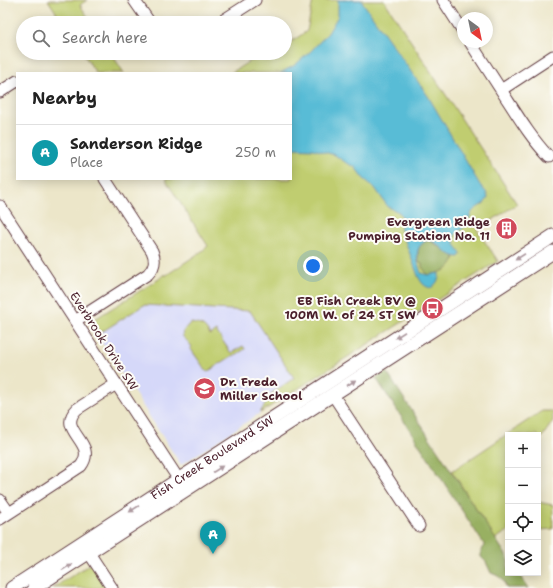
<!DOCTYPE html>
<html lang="en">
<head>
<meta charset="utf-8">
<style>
	:root { --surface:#fff; --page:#f6f6f6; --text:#222; --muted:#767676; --line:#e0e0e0; --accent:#db2777 }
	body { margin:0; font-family:"Shantell Sans",sans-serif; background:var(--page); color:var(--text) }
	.controls { position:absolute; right:12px; bottom:12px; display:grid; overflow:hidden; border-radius:0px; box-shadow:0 2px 10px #0003 }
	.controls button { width:36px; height:36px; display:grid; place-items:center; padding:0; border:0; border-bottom:1px solid var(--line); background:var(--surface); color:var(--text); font:20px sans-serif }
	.compass { position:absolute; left:457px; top:12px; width:36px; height:36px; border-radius:50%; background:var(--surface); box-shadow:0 2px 10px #0003; rotate:147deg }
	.you { position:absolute; left:313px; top:266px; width:14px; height:14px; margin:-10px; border:3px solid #fff; border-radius:50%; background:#1a73e8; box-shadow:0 0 0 6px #1a73e833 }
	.badge { display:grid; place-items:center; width:26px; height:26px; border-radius:50%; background:var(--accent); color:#fff; font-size:13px; font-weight:700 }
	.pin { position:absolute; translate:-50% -33px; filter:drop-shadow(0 1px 2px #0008) }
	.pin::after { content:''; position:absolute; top:21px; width:14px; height:12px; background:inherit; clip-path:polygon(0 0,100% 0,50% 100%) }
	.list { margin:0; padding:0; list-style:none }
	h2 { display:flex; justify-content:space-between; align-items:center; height:52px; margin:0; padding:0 16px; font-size:17px }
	h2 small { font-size:13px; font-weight:400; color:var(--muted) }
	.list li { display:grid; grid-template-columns:26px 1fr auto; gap:12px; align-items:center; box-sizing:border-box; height:56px; padding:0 16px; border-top:1px solid var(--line) }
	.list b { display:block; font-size:15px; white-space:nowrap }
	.list p { margin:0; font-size:13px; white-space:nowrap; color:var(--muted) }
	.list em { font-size:13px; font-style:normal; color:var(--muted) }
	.icon { flex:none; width:22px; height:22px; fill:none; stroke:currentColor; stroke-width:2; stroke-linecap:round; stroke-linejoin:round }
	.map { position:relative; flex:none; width:553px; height:588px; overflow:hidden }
	.search { position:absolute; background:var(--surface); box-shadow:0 2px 10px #0003; left:16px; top:16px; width:276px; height:44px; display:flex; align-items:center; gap:10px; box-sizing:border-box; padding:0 14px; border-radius:22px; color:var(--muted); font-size:15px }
	.panel { position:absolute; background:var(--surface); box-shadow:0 2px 10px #0003; left:16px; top:72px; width:276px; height:108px; border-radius:0px }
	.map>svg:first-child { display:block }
	.built { fill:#d5d8f9 }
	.green { fill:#c0cd6f; stroke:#85764d }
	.forest { fill:#98b062; stroke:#716846 }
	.water { fill:#58bcd6; stroke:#516e80 }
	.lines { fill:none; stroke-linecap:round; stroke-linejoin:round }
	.minor-casing { stroke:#623d43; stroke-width:13 }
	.major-casing { stroke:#623d43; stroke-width:15 }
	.minor { stroke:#fff; stroke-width:11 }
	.major { stroke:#fff; stroke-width:13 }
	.oneway { fill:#ae9aa0 }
	.labels { text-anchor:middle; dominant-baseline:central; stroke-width:4; stroke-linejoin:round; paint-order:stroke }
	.poi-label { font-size:12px; font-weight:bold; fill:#4a1f2b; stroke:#fdfcf7; text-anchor:end }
	.street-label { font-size:12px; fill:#4a1f2b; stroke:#fdfcf7 }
</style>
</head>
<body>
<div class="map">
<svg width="553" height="588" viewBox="0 0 553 588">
	<rect width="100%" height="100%" fill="#fdfcf7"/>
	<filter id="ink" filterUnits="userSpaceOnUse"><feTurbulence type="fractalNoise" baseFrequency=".025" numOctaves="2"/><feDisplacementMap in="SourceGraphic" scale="8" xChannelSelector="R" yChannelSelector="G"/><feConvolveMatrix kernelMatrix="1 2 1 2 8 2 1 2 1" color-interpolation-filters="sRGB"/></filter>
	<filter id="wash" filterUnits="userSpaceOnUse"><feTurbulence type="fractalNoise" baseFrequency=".012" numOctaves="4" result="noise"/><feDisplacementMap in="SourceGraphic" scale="16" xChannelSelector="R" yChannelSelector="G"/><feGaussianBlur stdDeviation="0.9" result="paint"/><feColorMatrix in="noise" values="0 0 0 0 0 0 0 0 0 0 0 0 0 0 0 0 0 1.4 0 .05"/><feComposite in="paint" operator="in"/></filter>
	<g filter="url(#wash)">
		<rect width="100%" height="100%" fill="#ece6c9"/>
		<path class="built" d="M144 305 250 311 294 378 272 393 260 413 181 465 97 335Z"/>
		<path class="green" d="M48 0H87L80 5 92 23H63Z
			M313 0H384L517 204 477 230 498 261 260 413 272 393 294 378 250 311 144 305 97 335 91 325 93 320 159 279 164 274 165 276 202 251 208 246 165 179H291V73H231L248 62 271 53H285V46L307 31Z
			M83 53H111L124 73H96Z
			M190 323H191C203 325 204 325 210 335L216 331 231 353 243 346 245 349 234 356V355L232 356 207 372 190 348 192 347C184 335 176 338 190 323Z
			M542 411H553V421L538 443V435H508V531L495 539 452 471Z
			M538 502 553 505V529L538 530Z
			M98 559 117 588H53Z"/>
		<path class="forest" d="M428 240C438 244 445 252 455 257 452 270 440 273 428 275L422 267V263L418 262C418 251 416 245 428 240Z
			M386 371 508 558V573H518L528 588H506C505 579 499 576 491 573L486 562 481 557V550L485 546 376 378Z"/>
		<path class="water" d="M338 0H361L428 96 480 185 486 192 488 197C486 205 477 206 472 212 469 216 469 223 465 226 461 231 453 233 454 240 454 246 460 249 461 254L459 257C448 257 443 247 434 242 434 242 429 240 428 240 413 246 417 261 421 273L428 275 439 273C440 280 436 284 431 288 424 287 421 282 418 276L400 227 402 225 403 219 399 212 388 207 375 188 363 178 355 167 345 162 335 155 313 149 291 148V73H280L295 65 311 51 328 33 338 16Z"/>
	</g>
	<g filter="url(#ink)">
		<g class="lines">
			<defs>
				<path id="minor" d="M134 0 150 23
					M443 0 463 31
					M219 23 255 0
					M470 42 501 90 553 56
					M501 90C516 113 530 137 549 157
					M0 92 17 81
					M0 206 183 486
					M75 321 148 274C155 267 156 260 152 251L105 179
					M333 395 419 526
					M0 500 9 513
					M0 519 81 466C99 442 55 431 77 409L116 384
					M89 553 112 588"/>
				<g id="major">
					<path id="s1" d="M12 588 553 236"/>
					<path d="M34 588 553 252"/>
				</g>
			</defs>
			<use href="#minor" class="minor-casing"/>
			<use href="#major" class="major-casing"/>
			<use href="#minor" class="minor"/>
			<use href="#major" class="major"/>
		</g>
		<defs><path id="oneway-solid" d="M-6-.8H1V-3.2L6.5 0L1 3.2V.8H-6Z"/></defs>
		<g class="oneway">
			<use href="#oneway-solid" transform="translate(520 257) rotate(147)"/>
			<use href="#oneway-solid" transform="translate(400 335) rotate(147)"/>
			<use href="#oneway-solid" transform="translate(351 383) rotate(-33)"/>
			<use href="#oneway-solid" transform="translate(218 469) rotate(-33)"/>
			<use href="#oneway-solid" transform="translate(134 509) rotate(147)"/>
			<use href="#oneway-solid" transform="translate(67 567) rotate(-33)"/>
		</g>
	</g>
	<defs>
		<symbol id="building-disc" viewBox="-11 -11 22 22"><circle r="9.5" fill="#d1495b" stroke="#fdfcf7"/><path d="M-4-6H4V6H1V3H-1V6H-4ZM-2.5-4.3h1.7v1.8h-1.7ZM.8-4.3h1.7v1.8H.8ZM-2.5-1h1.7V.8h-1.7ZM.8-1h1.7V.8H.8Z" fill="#fff"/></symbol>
		<symbol id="bus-disc" viewBox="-11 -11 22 22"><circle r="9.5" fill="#d1495b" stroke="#fdfcf7"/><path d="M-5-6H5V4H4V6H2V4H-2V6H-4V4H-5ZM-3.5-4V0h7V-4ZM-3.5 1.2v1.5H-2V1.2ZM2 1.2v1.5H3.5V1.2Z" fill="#fff"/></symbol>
		<symbol id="school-disc" viewBox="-11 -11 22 22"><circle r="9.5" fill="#d1495b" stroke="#fdfcf7"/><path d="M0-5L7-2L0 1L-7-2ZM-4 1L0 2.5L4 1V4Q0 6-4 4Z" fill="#fff"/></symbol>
	</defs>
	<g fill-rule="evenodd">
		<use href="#building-disc" x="494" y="216" width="25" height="25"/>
		<use href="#bus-disc" x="420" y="296" width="25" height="25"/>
		<use href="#school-disc" x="192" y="376" width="25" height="25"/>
	</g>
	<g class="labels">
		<g class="poi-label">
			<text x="490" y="222">Evergreen Ridge<tspan x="490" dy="14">Pumping Station No. 11</tspan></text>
			<text x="416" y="301">EB Fish Creek BV @<tspan x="416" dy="14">100M W. of 24 ST SW</tspan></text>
			<text x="220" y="382" text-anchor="start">Dr. Freda<tspan x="220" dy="14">Miller School</tspan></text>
		</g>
		<g class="street-label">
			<text transform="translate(104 341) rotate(57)">Everbrook Drive SW</text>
			<text stroke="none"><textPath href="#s1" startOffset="239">Fish Creek Boulevard SW</textPath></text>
		</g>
	</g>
</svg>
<div class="controls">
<button>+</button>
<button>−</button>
<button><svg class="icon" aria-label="locate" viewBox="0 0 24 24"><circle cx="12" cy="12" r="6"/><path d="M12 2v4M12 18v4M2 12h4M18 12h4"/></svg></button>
<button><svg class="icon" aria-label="layers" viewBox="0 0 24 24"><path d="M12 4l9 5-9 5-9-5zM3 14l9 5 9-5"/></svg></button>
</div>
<svg class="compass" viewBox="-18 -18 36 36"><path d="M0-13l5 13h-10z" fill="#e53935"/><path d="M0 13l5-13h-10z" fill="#767676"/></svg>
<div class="you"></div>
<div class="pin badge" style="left:213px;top:554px;background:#0f9aa8">A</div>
<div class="search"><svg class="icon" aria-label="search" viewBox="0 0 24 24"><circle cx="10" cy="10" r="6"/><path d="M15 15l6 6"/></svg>Search here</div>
<section class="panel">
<h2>Nearby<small></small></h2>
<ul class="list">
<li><span class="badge" style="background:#0f9aa8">A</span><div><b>Sanderson Ridge</b><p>Place</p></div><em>250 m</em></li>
</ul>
</section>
</div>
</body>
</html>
